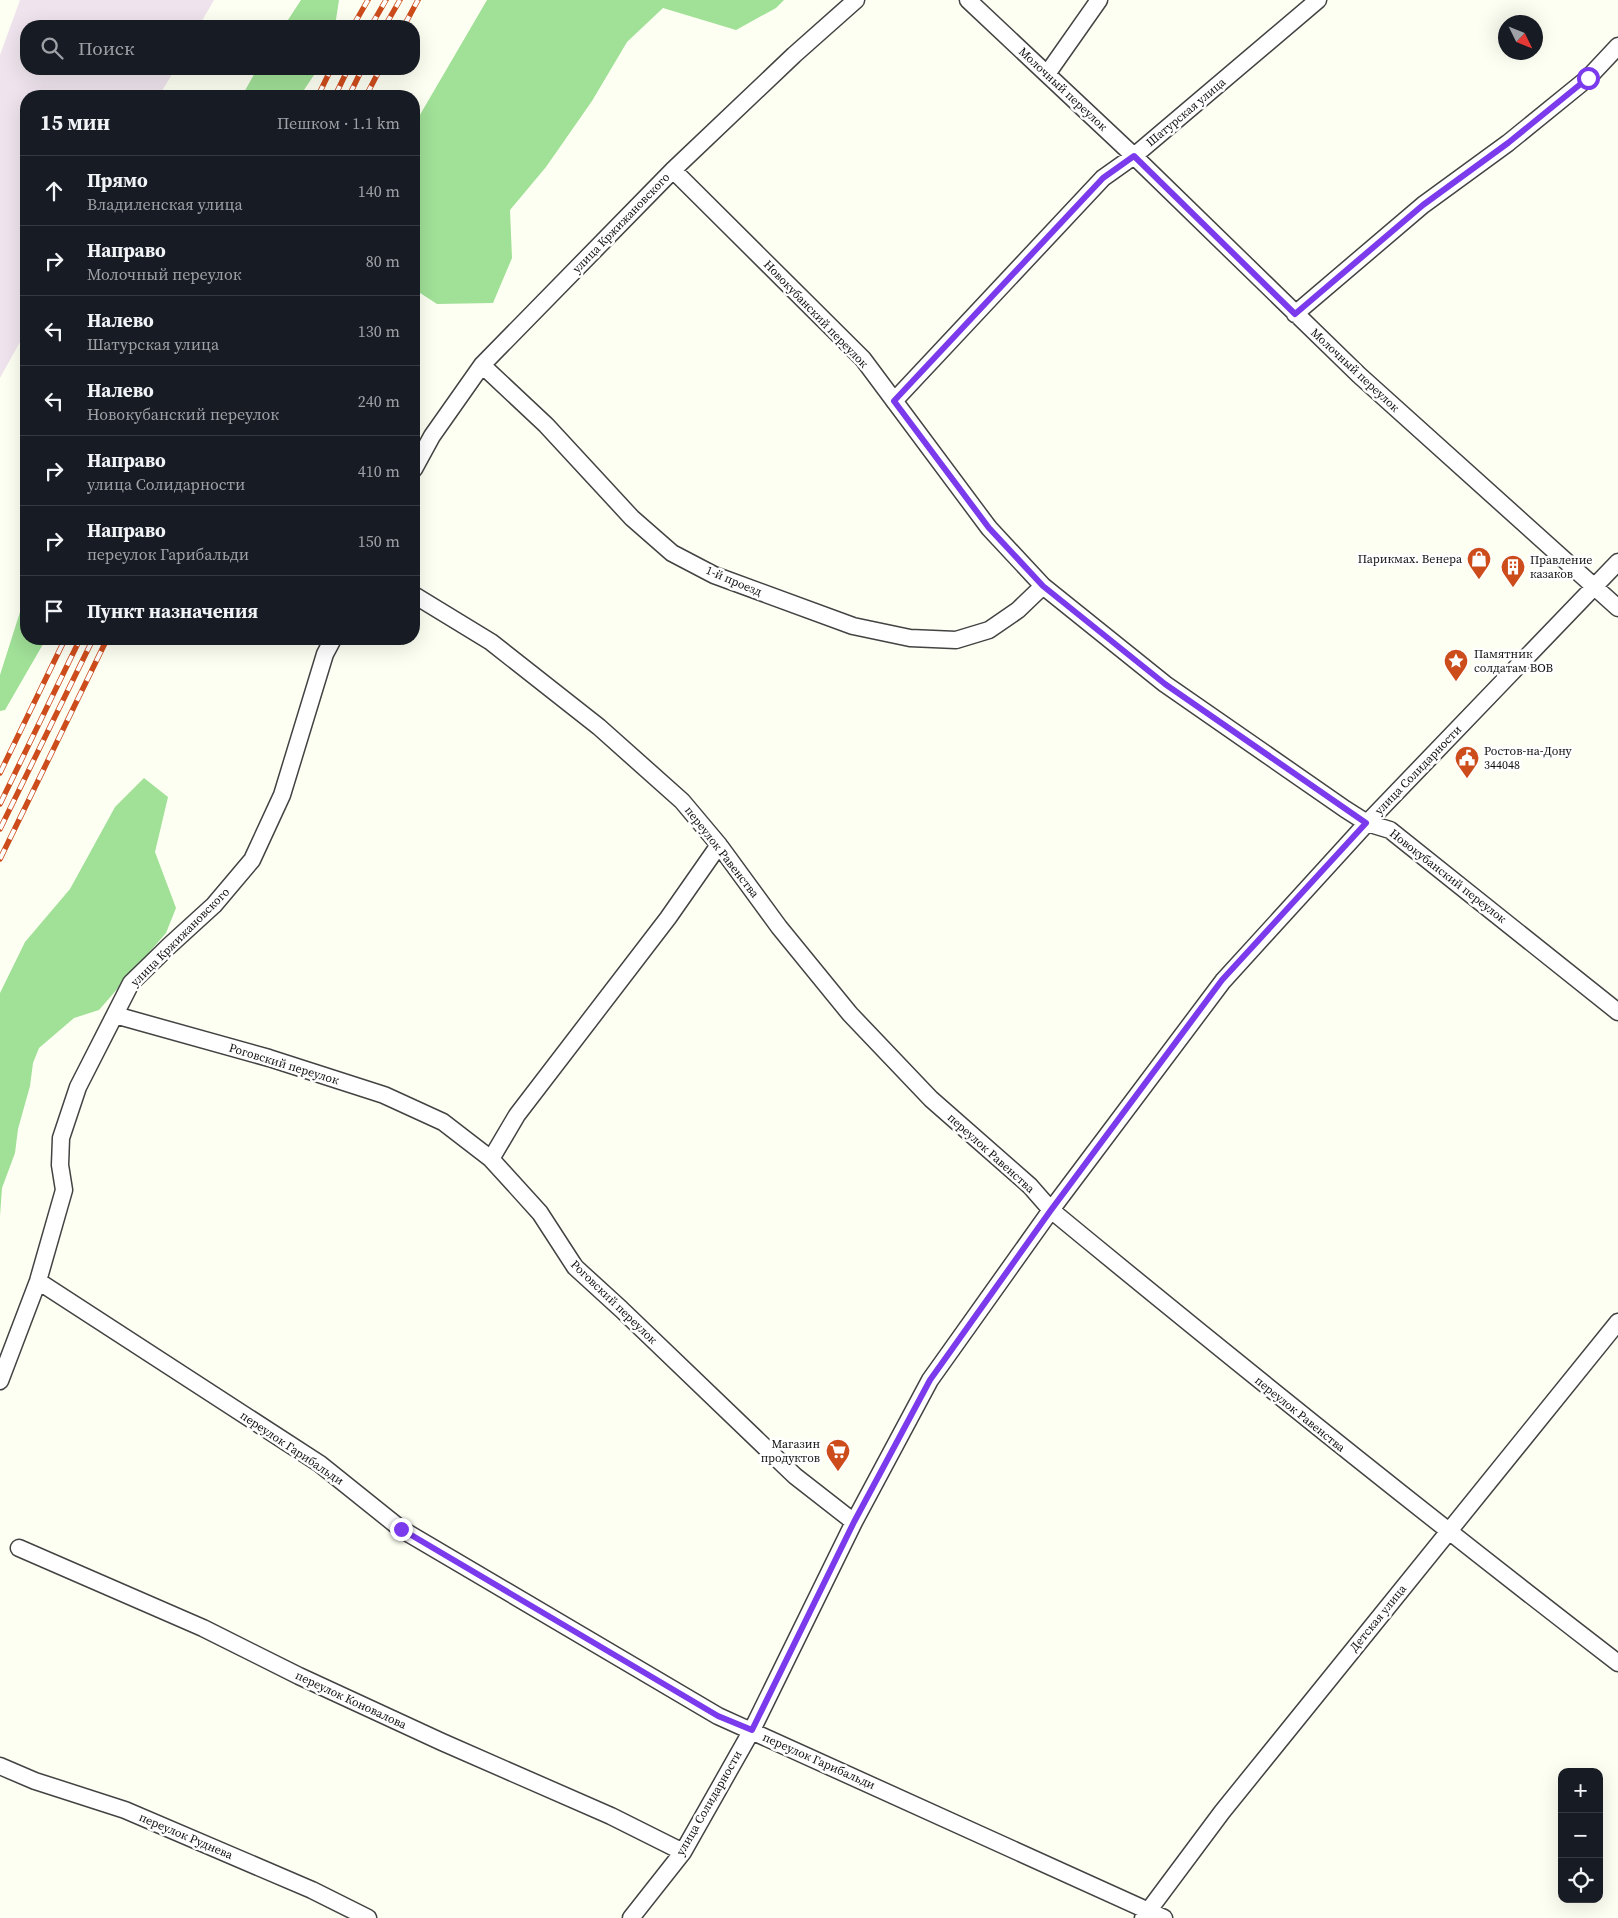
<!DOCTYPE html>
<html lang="ru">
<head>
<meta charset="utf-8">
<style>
	:root { --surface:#171b24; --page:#20242c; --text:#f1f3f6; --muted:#9ea1a6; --line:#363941 }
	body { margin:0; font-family:"Source Serif 4",serif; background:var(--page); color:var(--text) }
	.controls { position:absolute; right:15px; bottom:15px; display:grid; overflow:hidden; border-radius:10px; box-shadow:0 5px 20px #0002 }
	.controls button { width:45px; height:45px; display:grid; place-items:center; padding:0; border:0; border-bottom:1px solid var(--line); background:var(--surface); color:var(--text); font:25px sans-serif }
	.compass { position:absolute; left:1498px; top:15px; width:45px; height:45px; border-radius:50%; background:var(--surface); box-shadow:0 5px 20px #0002; rotate:133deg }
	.stop { position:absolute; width:15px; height:15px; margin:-11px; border:4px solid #7c3aed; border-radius:50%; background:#fff }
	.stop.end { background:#7c3aed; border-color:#fff; box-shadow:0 1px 5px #0008 }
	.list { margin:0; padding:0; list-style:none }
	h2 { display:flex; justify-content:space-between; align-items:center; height:65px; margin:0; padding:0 20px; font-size:21px }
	h2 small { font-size:16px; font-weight:400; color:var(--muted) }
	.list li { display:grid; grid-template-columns:32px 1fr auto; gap:15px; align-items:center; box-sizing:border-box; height:70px; padding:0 20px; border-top:1px solid var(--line) }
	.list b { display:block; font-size:19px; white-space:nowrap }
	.list p { margin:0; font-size:16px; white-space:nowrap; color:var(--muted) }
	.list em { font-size:16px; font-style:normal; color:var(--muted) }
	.icon { flex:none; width:28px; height:28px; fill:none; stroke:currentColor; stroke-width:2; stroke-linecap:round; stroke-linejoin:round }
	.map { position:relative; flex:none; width:1618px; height:1918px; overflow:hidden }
	.search { position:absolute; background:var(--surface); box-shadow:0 5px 20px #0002; left:20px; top:20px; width:400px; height:55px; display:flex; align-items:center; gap:12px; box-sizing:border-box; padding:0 18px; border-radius:20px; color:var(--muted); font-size:19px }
	.panel { position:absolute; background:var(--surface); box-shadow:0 5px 20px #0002; left:20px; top:90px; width:400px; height:555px; border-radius:20px }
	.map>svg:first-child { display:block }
	.industrial { fill:#efe4ed }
	.forest { fill:#a0e097 }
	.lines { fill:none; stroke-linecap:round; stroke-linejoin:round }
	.minor-casing { stroke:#434343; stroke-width:19 }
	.minor { stroke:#fff; stroke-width:16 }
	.rail-casing { stroke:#cd4c1c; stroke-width:5.5 }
	.rail { stroke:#fff; stroke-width:4; stroke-dasharray:11; stroke-linecap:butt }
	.route { stroke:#7c3aed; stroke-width:6 }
	.labels { text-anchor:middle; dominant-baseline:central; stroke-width:5; stroke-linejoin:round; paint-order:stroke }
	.street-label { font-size:12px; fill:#101010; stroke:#fff }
	.poi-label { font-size:12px; fill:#101010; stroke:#fff; text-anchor:start }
</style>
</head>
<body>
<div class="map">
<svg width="1618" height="1918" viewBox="0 0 1618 1918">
	<rect width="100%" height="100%" fill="#fefff3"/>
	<path class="industrial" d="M20 0H214L199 26H26V69H175L159 96H26V331L0 378V55Z"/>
	<path class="forest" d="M301 0H339L335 26H284Z
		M487 0H784L776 8 736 30 663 8 627 42 592 101 546 167 510 210 512 258 493 303 437 304 414 289V125Z
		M257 69H318L300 96H242Z
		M26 593V639H46L5 710 0 711V675Z
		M144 778 168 797 155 852 176 908 166 933 99 1010 74 1018 39 1048 33 1063 30 1086 18 1129 15 1153 2 1188 0 1216V993L25 942 70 889 115 807Z"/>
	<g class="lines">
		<defs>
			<path id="minor" d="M968 0 1134 156 1359 375 1618 608
				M1047 74 1099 0
				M673 170 863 359 989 528 1043 586 1165 684 1345 809 1367 823 1390 830 1618 1012
				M1295 314 1423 205 1508 143 1588 78 1618 46
				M482 365 546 425 632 518 672 553 714 575 853 626 910 638 956 640 989 630 1018 610 1043 586
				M894 401 1103 178 1134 156 1318 0
				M414 469 432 436 482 365 673 170 794 55 856 0
				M414 595 491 642 599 727 682 801 719 845 779 927 850 1014 931 1099 1030 1186 1051 1210C1238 1364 1426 1515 1618 1663
				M115 1015 269 1058 384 1095 443 1122 491 1159 540 1213 575 1267 621 1309 795 1476 854 1522
				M491 1159 517 1115 668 918 719 845
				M38 1281 320 1464 401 1529 718 1716 1164 1918
				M0 1381 38 1281 64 1190 60 1165 61 1138 78 1087 131 983 169 946 214 905 252 860 282 795 325 654 333 639
				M19 1548 203 1628 299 1676 442 1742 611 1816 683 1852
				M0 1766 35 1781 125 1810 312 1890 368 1918
				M631 1918 683 1852 752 1730 854 1522 930 1380 1051 1210 1223 981 1367 823 1618 562
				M1143 1918 1222 1812 1618 1322"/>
		</defs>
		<use href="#minor" class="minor-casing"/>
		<use href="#minor" class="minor"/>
		<defs>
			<path id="rail" d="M353 26 368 0
				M371 26 386 0
				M385 26 400 0
				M404 26 418 0
				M318 96 331 69
				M335 96 348 69
				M349 96 362 69
				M366 96 380 69
				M0 773 65 639
				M0 804 80 639
				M0 829 93 639
				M0 859 107 639"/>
		</defs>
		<use href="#rail" class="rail-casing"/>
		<use href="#rail" class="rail"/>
	</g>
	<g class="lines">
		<path class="route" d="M401 1529 718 1716 752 1730 854 1522 930 1380 1051 1210 1222 980 1366 823 1165 684 1043 586 989 528 894 401 1103 178 1134 156 1295 314 1423 205 1508 143 1588 78"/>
	</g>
	<defs>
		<symbol id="shop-pin" viewBox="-11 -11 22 30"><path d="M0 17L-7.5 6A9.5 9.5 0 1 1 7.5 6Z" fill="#cd4c1c" stroke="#fff"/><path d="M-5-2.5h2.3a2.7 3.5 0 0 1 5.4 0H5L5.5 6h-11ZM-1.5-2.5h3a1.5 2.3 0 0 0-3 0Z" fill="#fff"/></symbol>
		<symbol id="building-pin" viewBox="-11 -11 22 30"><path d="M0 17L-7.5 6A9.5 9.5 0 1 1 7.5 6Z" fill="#cd4c1c" stroke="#fff"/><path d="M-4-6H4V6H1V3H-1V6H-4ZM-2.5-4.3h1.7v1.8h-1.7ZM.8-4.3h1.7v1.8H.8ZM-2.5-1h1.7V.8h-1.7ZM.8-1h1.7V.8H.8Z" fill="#fff"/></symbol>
		<symbol id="sight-pin" viewBox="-11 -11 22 30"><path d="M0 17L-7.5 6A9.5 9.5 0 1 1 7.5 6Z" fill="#cd4c1c" stroke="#fff"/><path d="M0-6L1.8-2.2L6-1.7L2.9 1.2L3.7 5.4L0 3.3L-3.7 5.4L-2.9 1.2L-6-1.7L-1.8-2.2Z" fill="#fff"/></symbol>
		<symbol id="civic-pin" viewBox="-11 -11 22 30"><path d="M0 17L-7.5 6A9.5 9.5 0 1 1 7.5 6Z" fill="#cd4c1c" stroke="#fff"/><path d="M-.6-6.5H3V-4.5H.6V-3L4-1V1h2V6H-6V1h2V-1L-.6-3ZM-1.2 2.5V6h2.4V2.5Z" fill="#fff"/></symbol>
		<symbol id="supermarket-pin" viewBox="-11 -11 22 30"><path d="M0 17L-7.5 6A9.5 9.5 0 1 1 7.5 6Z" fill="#cd4c1c" stroke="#fff"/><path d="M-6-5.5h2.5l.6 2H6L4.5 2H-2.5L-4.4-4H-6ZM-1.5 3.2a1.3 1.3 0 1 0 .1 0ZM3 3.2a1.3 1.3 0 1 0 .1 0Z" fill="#fff"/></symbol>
	</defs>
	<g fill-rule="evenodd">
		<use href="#shop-pin" x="1465" y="545" width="28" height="38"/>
		<use href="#building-pin" x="1499" y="553" width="28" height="38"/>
		<use href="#sight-pin" x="1442" y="647" width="28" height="38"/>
		<use href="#civic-pin" x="1453" y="744" width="28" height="38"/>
		<use href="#supermarket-pin" x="824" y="1437" width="28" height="38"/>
	</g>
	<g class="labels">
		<g class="street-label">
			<text transform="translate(1063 89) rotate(43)">Молочный переулок</text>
			<text transform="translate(1186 112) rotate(-40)">Шатурская улица</text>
			<text transform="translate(621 223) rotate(-46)">улица Кржижановского</text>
			<text transform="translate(816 314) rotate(46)">Новокубанский переулок</text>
			<text transform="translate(1355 370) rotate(43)">Молочный переулок</text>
			<text transform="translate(734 581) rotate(23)">1-й проезд</text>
			<text transform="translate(1418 770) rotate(-46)">улица Солидарности</text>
			<text transform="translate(722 852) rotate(52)">переулок Равенства</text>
			<text transform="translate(1448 876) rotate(38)">Новокубанский переулок</text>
			<text transform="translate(180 937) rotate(-45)">улица Кржижановского</text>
			<text transform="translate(284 1064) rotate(17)">Роговский переулок</text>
			<text transform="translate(991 1153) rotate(42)">переулок Равенства</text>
			<text transform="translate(614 1302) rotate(44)">Роговский переулок</text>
			<text transform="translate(1300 1414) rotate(39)">переулок Равенства</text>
			<text transform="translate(292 1448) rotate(34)">переулок Гарибальди</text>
			<text transform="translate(1378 1618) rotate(-51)">Детская улица</text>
			<text transform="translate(351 1700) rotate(25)">переулок Коновалова</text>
			<text transform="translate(819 1761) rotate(24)">переулок Гарибальди</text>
			<text transform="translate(709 1803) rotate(-60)">улица Солидарности</text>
			<text transform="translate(186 1836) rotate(23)">переулок Руднева</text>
		</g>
		<g class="poi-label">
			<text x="1462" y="559" text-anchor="end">Парикмах. Венера</text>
			<text x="1530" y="560">Правление<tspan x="1530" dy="14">казаков</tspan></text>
			<text x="1474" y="654">Памятник<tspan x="1474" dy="14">солдатам ВОВ</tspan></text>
			<text x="1484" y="751">Ростов-на-Дону<tspan x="1484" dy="14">344048</tspan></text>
			<text x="820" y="1444" text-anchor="end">Магазин<tspan x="820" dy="14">продуктов</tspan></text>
		</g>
	</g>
</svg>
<div class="controls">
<button>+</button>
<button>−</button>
<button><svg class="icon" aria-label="locate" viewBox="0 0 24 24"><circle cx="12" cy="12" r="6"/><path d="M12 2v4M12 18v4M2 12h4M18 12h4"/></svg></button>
</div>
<svg class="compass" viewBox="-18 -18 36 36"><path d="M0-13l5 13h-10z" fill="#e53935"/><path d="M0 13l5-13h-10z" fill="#9ea1a6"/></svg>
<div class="stop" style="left:1588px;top:78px"></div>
<div class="stop end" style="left:401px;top:1529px"></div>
<div class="search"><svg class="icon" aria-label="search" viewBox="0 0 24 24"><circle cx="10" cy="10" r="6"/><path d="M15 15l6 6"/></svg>Поиск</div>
<section class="panel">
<h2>15 мин<small>Пешком · 1.1 km</small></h2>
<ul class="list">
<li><svg class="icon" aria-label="ahead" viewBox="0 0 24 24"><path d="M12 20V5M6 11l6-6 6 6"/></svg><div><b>Прямо</b><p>Владиленская улица</p></div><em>140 m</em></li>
<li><svg class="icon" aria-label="right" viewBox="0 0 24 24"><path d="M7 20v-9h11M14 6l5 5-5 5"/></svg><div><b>Направо</b><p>Молочный переулок</p></div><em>80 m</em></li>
<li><svg class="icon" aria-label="left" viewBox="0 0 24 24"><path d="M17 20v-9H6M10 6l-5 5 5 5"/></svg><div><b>Налево</b><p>Шатурская улица</p></div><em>130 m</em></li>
<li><svg class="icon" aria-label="left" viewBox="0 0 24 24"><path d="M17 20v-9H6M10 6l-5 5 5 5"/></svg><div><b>Налево</b><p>Новокубанский переулок</p></div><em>240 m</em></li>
<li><svg class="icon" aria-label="right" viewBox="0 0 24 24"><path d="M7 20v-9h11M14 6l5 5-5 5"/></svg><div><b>Направо</b><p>улица Солидарности</p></div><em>410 m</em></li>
<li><svg class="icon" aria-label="right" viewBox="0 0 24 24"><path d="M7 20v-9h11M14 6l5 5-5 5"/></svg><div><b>Направо</b><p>переулок Гарибальди</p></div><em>150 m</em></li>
<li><svg class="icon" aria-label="arrive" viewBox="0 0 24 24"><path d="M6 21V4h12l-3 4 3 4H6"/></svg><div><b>Пункт назначения</b></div></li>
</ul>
</section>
</div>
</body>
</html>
